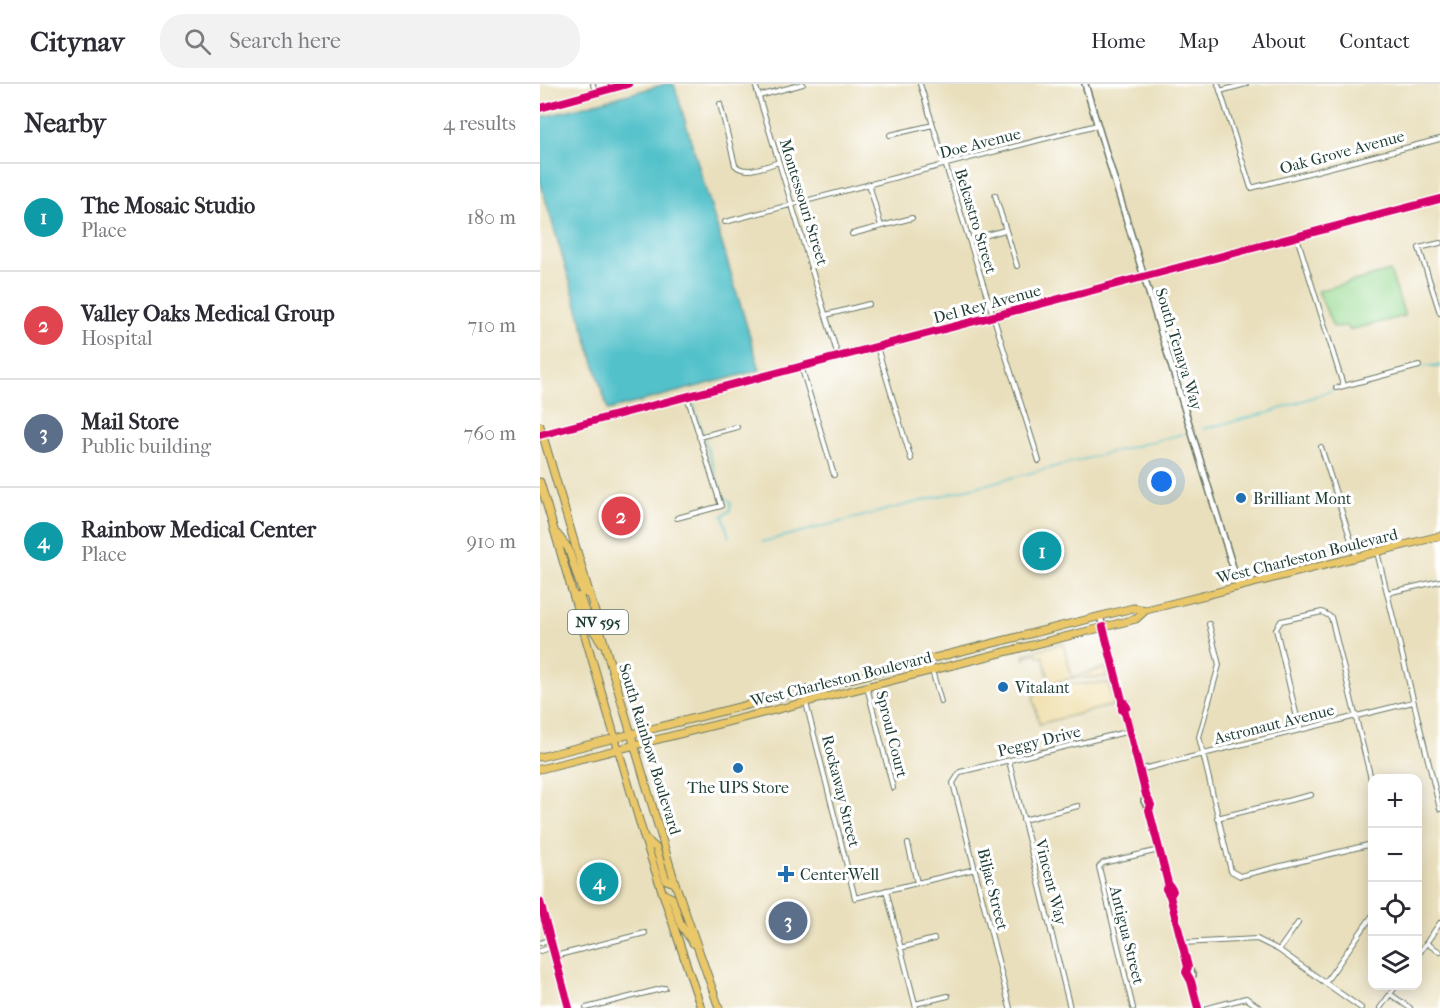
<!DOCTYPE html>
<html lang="en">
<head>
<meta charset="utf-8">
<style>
	:root { --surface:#fff; --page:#f2f2f3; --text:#2b2b33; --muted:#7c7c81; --line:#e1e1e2; --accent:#1f6fb2 }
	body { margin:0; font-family:"IM FELL French Canon",serif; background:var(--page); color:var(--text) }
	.controls { position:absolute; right:18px; bottom:18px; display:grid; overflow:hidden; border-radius:12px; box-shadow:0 3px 15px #0003 }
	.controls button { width:54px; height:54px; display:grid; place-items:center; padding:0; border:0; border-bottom:2px solid var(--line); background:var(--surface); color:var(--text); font:30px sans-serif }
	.you { position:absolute; left:622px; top:398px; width:21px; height:21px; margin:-15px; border:4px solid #fff; border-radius:50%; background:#1a73e8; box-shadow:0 0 0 9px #1a73e833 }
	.badge { display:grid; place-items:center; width:39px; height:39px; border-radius:50%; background:var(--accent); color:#fff; font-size:20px; font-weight:700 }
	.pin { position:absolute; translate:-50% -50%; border:3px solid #fff; box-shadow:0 2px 6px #0006 }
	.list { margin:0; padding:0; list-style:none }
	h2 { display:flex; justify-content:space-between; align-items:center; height:78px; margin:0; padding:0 24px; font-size:26px }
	h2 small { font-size:20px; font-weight:400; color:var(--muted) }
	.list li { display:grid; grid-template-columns:39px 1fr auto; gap:18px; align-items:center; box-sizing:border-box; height:108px; padding:0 24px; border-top:2px solid var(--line) }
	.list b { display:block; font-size:22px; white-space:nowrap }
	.list p { margin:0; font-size:20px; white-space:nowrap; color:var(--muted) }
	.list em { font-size:20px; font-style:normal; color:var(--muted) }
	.icon { flex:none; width:33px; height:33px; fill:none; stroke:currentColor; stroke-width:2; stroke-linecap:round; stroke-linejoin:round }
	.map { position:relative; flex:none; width:900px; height:924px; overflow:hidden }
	header { display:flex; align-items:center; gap:36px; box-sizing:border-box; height:84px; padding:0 30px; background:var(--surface); border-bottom:2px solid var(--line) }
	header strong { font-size:28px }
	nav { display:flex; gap:33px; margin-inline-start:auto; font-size:21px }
	.search { width:420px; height:54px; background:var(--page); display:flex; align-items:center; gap:15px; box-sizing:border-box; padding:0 21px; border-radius:24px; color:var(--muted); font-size:22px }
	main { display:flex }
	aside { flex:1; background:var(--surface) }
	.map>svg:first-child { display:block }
	.green { fill:#98da92; stroke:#5c8c63; stroke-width:1.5 }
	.sand { fill:#eeda9e; stroke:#868c69; stroke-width:1.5 }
	.water { fill:#53c1ca; stroke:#397f7f; stroke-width:1.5 }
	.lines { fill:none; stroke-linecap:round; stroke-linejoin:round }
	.stream { stroke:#53c1ca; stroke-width:1.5 }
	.minor-casing { stroke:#667664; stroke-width:6 }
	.tertiary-casing { stroke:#667664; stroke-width:8 }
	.secondary-casing { stroke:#667664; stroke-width:8 }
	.primary-casing { stroke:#667664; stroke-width:9 }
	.minor { stroke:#fff; stroke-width:4 }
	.tertiary { stroke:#fff; stroke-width:5 }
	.secondary { stroke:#f7e9c3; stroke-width:6 }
	.primary { stroke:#eac769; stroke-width:7 }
	.cycleway-casing { stroke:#fff; stroke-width:11 }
	.cycleway { stroke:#d6006c; stroke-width:8 }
	.poi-dot { fill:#1f6fb2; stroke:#fff; stroke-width:2 }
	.labels { text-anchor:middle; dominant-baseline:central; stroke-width:6; stroke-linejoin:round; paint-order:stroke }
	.shield { fill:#fff; stroke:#627771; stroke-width:1.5 }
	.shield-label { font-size:15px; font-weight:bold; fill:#1f3d34 }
	.street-label { font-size:16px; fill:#1f3d34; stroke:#fff }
	.poi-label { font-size:16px; fill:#1f3d34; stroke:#fff; text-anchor:start }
</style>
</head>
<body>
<header>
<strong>Citynav</strong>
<div class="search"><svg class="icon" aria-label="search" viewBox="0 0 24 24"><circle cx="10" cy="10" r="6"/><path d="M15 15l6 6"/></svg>Search here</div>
<nav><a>Home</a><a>Map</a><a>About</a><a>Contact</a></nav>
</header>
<main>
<aside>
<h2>Nearby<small>4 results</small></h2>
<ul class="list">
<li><span class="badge" style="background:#0f9aa8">1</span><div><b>The Mosaic Studio</b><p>Place</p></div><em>180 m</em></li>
<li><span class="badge" style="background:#e0444e">2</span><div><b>Valley Oaks Medical Group</b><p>Hospital</p></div><em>710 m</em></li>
<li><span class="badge" style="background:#5c6f8a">3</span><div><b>Mail Store</b><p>Public building</p></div><em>760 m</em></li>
<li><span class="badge" style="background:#0f9aa8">4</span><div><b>Rainbow Medical Center</b><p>Place</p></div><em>910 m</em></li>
</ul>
</aside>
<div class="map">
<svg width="900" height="924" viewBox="0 0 900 924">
	<rect width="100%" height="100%" fill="#fff"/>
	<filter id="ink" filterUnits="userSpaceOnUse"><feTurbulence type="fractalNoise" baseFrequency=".0167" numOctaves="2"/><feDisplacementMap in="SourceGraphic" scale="12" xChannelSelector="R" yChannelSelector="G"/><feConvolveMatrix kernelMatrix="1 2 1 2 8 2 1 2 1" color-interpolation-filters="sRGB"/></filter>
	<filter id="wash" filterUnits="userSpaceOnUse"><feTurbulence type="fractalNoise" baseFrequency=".008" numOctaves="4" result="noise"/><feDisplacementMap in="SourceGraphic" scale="24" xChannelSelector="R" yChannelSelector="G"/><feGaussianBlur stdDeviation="1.35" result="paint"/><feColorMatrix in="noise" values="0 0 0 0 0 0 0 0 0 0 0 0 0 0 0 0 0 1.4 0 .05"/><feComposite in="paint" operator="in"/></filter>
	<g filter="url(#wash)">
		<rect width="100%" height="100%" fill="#e9dfbc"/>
		<path class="green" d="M850 187 865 232 809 246 808 242 793 243 778 207Z"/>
		<path class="sand" d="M523 559 532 593 565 584 567 593 531 594 506 601 505 597 509 596 503 572 499 573 497 569 486 572 485 576 484 570Z
			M568 599 574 621 499 640 493 613 496 609 533 600Z"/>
		<path class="water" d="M126 0H134L220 286 68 326 0 97V34Z"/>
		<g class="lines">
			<path class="stream" d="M880 283 900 281
				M890 283H899
				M152 315 182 411 191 418 190 427 183 431
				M663 345 731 328 793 306
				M183 432 189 453
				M222 458 642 350"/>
		</g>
	</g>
	<g filter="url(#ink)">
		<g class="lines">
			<defs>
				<path id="minor" d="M53 0 55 9
					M215 0 298 272
					M380 0 499 377
					M678 0 711 104 900 55
					M680 7 706 0
					M219 12 263 0
					M180 20 195 81C205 92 226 82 239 78
					M350 51 393 41
					M329 100 341 142
					M455 111 477 182
					M185 138 557 41
					M312 150 372 134
					M757 153 803 301
					M429 156 465 146
					M900 159 879 164 900 229
					M286 231 329 220
					M337 263 371 375
					M261 282 294 391
					M796 304 879 282
					M3 350 900 115
					M159 353 197 343
					M781 363 816 472
					M137 434 181 422 147 312
					M837 468 900 725
					M847 509 900 497
					M669 540 679 581 659 653 691 787 700 792 832 760
					M389 576 401 618
					M327 603 353 704
					M263 607 315 814 435 785
					M760 646 736 545 741 537 782 528 791 533 832 699
					M469 677 530 924
					M599 686 873 618
					M677 734 771 711
					M483 736 538 722
					M368 760 377 799
					M346 806 376 924
					M0 859 10 855
					M642 859 717 855 739 866 821 924
					M886 859 900 868
					M360 864 394 855
					M739 866 758 839
					M0 867 12 863
					M878 871 900 839
					M15 872 105 849
					M785 899 832 832
					M850 910 870 924
					M375 920 408 912
					M46 924 125 904
					M470 924 413 699 420 688 590 647
					M593 924 559 783 563 779 619 766
					M668 924 706 914 720 924
					M840 924 856 902"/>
				<path id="tertiary" d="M545 0 699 503
					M560 532 582 616 586 618 585 629
					M582 616V626L585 629 606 711 611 721 609 726 628 799 633 807 630 812
					M606 711 604 717 609 726
					M628 799 625 804 630 812 648 883 646 888 651 897 658 924
					M0 818 29 924
					M648 883 653 891 651 897"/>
				<path id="secondary" d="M0 24 88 0"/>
				<path id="primary" d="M0 342 135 799 179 924
					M0 398 104 753 161 924
					M17 450 28 464 42 507 50 511
					M34 512 40 513 50 542 62 559
					M0 673 593 524 606 526 900 452
					M0 685 596 535 606 526
					M106 755 116 764 126 796 135 799
					M122 809 132 814 141 841 153 859"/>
			</defs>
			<use href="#minor" class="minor-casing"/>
			<use href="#tertiary" class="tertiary-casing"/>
			<use href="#secondary" class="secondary-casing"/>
			<use href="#primary" class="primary-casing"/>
			<use href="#minor" class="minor"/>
			<use href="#tertiary" class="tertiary"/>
			<use href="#secondary" class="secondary"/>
			<use href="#primary" class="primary"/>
			<defs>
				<path id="cycleway" d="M0 24 88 0
					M0 351 900 115
					M563 543 582 616 587 623
					M582 616V626L585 629 606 711 611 721 609 726 628 799 633 807 630 812
					M626 805 630 812 648 883 646 888 651 897 658 924
					M0 818 29 924"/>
			</defs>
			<use href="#cycleway" class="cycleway-casing"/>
			<use href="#cycleway" class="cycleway"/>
		</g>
	</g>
	<g class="poi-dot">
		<circle cx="701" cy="414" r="6"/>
		<circle cx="463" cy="603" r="6"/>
		<circle cx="198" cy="684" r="6"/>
		<path d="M243 781h6v6h6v6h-6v6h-6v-6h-6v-6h6z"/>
	</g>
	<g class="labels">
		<rect class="shield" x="28" y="526" width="60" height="24" rx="4.5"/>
		<g class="shield-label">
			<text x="58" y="538">NV 595</text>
		</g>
		<g class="street-label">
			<text transform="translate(440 59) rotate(-14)">Doe Avenue</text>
			<text transform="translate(802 68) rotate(-15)">Oak Grove Avenue</text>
			<text transform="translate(264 118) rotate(73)">Montessouri Street</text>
			<text transform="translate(436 137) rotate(73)">Belcastro Street</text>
			<text transform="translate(447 220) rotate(-15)">Del Rey Avenue</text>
			<text transform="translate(639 265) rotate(73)">South Tenaya Way</text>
			<text transform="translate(767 472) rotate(-14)">West Charleston Boulevard</text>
			<text transform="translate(301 595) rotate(-14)">West Charleston Boulevard</text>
			<text transform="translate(734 640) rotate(-14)">Astronaut Avenue</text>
			<text transform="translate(352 650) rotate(76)">Sproul Court</text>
			<text transform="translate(499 657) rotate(-14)">Peggy Drive</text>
			<text transform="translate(110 665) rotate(73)">South Rainbow Boulevard</text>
			<text transform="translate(301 707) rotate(76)">Rockaway Street</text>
			<text transform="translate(511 798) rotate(76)">Vincent Way</text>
			<text transform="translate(453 805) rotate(76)">Biljac Street</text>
			<text transform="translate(587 851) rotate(76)">Antigua Street</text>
		</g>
		<g class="poi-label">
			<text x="713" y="414">Brilliant Mont</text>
			<text x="475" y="603">Vitalant</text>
			<text x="198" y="703" text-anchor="middle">The UPS Store</text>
			<text x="260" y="790">CenterWell</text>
		</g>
	</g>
</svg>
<div class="controls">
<button>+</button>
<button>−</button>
<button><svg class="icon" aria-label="locate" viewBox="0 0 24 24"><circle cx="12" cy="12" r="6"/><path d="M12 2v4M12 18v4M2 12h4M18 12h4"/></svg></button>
<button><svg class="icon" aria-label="layers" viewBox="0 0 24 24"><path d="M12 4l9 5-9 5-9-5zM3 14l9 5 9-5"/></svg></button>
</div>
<div class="you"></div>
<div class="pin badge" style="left:502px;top:467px;background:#0f9aa8">1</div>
<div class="pin badge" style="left:81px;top:432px;background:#e0444e">2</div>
<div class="pin badge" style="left:248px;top:837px;background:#5c6f8a">3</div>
<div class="pin badge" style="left:59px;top:798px;background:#0f9aa8">4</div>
</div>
</main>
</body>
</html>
